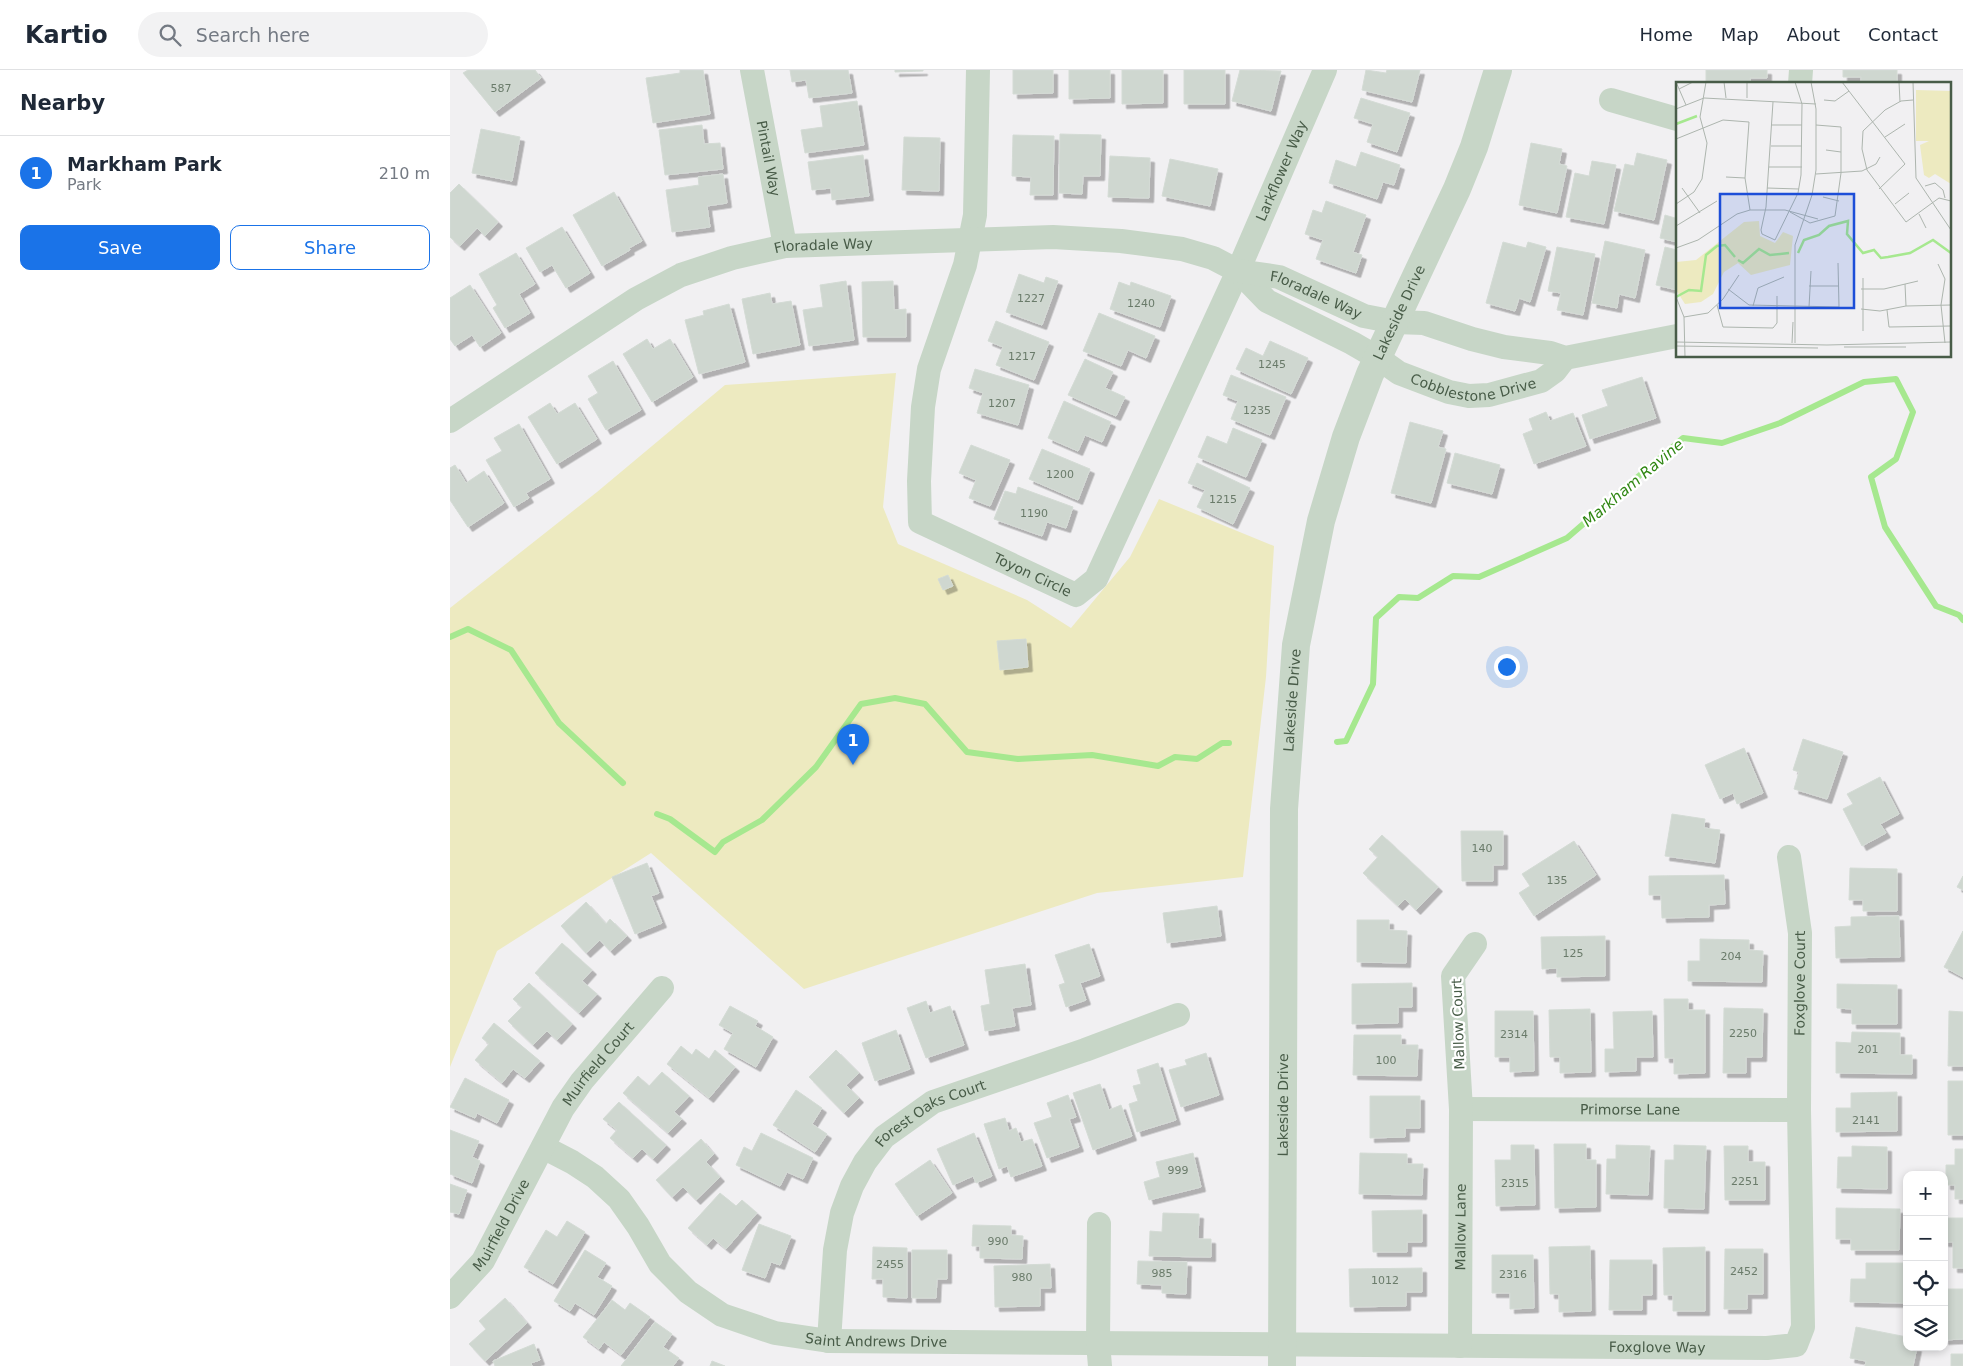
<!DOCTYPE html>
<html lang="en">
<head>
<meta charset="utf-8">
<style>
	:root { --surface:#fff; --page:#f2f2f3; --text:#1f2937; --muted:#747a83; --line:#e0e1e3; --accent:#1a73e8 }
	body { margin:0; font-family:"DejaVu Sans",sans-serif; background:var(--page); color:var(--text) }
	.controls { position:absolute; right:15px; bottom:15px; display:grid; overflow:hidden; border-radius:10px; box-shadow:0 2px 8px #0003 }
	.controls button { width:45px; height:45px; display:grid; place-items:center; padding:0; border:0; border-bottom:1px solid var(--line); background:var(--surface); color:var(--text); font:25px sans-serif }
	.you { position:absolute; left:1056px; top:596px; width:18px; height:18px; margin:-12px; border:4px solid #fff; border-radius:50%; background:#1a73e8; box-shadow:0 0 0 8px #1a73e833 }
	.badge { display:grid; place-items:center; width:32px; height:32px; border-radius:50%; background:var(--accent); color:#fff; font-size:16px; font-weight:700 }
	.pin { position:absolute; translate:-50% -41px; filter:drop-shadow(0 1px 2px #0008) }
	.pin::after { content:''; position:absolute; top:26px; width:18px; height:15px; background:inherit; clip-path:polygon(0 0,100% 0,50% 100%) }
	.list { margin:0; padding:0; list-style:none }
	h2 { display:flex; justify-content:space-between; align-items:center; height:65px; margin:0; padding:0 20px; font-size:21px }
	h2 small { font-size:16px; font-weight:400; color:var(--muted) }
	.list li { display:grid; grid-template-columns:32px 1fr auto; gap:15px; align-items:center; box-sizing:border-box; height:75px; padding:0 20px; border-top:1px solid var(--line) }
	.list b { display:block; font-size:19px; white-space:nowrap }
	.list p { margin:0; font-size:16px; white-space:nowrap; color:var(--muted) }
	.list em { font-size:16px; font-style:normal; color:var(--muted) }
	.actions { display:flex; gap:10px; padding:15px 20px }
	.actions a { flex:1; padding:11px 0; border:1px solid var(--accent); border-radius:10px; text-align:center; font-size:18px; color:var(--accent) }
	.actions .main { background:var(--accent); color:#fff }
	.icon { flex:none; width:28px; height:28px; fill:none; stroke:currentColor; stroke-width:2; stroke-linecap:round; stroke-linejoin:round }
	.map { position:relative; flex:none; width:1513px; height:1296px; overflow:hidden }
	header { display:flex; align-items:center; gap:30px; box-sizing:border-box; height:70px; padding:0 25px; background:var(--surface); border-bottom:1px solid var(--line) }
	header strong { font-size:24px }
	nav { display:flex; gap:28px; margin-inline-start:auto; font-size:18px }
	.search { width:350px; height:45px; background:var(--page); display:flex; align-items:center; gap:12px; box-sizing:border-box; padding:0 18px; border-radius:28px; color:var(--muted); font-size:19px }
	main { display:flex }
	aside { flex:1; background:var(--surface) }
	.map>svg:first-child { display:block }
	.green { fill:#edeac0 }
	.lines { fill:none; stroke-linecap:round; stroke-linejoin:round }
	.stream { stroke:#a6e88f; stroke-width:6 }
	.building { fill:#cfd7d0; stroke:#d4dbd5; filter:url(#shadow) }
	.minor { stroke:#c7d6c7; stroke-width:24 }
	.tertiary { stroke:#c7d6c7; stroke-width:28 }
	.labels { text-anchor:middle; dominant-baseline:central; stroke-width:4.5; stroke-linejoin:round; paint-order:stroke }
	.number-label { font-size:11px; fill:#6a7b6a }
	.street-label { font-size:14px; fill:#485c48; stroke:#fff }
	.water-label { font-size:15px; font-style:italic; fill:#308713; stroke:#fff }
	.inset-river { fill:none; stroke:#a6e88f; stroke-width:2.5 }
	.inset-road { fill:none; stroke:#adb5ae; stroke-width:1 }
	.view { fill:#1d4ed8; fill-opacity:0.15; stroke:#1d4ed8; stroke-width:2.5 }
	.inset-edge { fill:none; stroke:#485c48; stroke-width:2.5 }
</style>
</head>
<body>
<header>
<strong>Kartio</strong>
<div class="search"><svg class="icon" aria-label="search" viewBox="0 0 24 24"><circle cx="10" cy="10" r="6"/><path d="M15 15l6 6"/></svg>Search here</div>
<nav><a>Home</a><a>Map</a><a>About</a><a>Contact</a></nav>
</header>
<main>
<aside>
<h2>Nearby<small></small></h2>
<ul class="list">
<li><span class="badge">1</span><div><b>Markham Park</b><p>Park</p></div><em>210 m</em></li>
</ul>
<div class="actions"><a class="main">Save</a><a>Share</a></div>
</aside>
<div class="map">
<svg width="1513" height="1296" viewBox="0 0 1513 1296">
	<defs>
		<filter id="shadow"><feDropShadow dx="4.5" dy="4.5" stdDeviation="0" flood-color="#0004"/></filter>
	</defs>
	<rect width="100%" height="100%" fill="#f1f0f2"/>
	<path class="green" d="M446 303 433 437 448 474 577 530 621 558 680 487 709 429 824 476 816 607 793 807 647 823 354 919 201 783 47 881 0 997V538L147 422 275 315Z"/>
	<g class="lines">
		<path class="stream" d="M0 567 18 559 61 580 109 653 173 713
			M887 672 896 671 923 614 926 548 949 527 968 528 1003 506 1029 507 1117 468 1233 368 1272 373 1330 353 1414 312 1446 309 1463 342 1446 389 1421 407 1435 457 1486 536 1509 545 1513 550
			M207 744 220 749 265 782 273 772 312 750 366 697 411 634 445 628 475 634 517 682 568 689 642 685 708 696 725 687 747 689 772 673H779"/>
	</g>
	<path class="building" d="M18 0H85L91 8 45 42 13 3Z
		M230 0H253L260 44 203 53 196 8 230 3Z
		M340 0H398L402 23 359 28 356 10 342 12Z
		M445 0H473V1L445 2Z
		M563 0H603V23L563 24Z
		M619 0H660V28L619 29Z
		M672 0H713V33L672 34Z
		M734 0H775V34H734Z
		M790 0 831 1 821 41 782 31Z
		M916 0 936 3 937 0H970L962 32 912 20Z
		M1256 0H1317V8H1300L1301 14H1256Z
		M1393 0H1447V14H1411V7H1393Z
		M911 28 960 43 947 82 917 72 923 54 904 48Z
		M407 31 414 75 355 83 351 60 373 57 370 36Z
		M252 55 254 74 270 73 273 99 215 105 209 60Z
		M31 59 70 67 62 111 22 103Z
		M610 64 651 65 650 106H633L632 124 609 123Z
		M563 65 604 66 603 125H580L581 107 562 106Z
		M454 67 490 68 489 121 452 120Z
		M1081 73 1112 79 1109 94 1117 96 1107 143 1069 135Z
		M911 82 950 95 944 115 933 112 927 129 879 113 886 90 906 97Z
		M1187 83 1217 90 1204 150 1164 141 1175 94 1184 96Z
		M413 85 419 126 382 130 381 118 362 120 358 92Z
		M660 86 700 88 699 128 658 127Z
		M720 89 768 99 760 136 712 126Z
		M1142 91 1166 95 1154 154 1116 147 1125 103 1139 106Z
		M273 104 277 133 257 136 260 157 222 162 216 120 249 115 248 107Z
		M9 114 48 152 35 166 27 158 10 176 0 167V123Z
		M164 122 192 171 179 178 180 180 152 196 123 145Z
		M876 131 916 145 903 182 912 185 906 203 866 189 873 170 855 164 863 140 872 143Z
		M1227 140V172L1210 168 1215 145 1225 148Z
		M112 157 140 203 116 218 102 195 90 202 76 178Z
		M1155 171 1195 180 1185 228 1169 224 1167 238 1142 233Z
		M1053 172 1076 178 1078 172 1096 177 1080 232 1069 228 1065 241 1036 233Z
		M1107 177 1145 184 1133 245 1107 240 1111 223 1098 221Z
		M1215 177 1227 180V220L1206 215Z
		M66 183 85 214 69 224 80 243 55 258 43 238 47 235 29 204Z
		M569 204 594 213 596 207 608 211 592 255 556 242Z
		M396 211 404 270 359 276 353 240 373 237 370 215Z
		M443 211 444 240 456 239V267H413L412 212Z
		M669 212 680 216 681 212 721 226 710 257 660 239Z
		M20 215 51 263 30 277 22 265 5 276 0 269V228Z
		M320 223 322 234 341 231 350 275 303 284 292 229Z
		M279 234 295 292 249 304 235 250 254 245 253 241Z
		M649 243 705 266 696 288 678 280 671 296 633 281Z
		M546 251 599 272 584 310 546 295 553 277 538 271Z
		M197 269 203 279 220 269 243 307 202 332 173 284Z
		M820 271 858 288 841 324 786 299 796 278 813 286Z
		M635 289 663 302 655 318 675 327 666 346 618 325Z
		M163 291 191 340 156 360 138 329 148 323 138 306Z
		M525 299 579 315 568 355 527 343 533 323 519 318Z
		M781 305 836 327 820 365 781 349 788 331 773 325Z
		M1192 307 1206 348 1140 369 1132 345 1158 336 1152 320Z
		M614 331 661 352 652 372 635 365 628 381 598 368Z
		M100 333 107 344 125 333 147 369 107 394 78 347Z
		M1096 342 1100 351 1123 343 1136 376 1084 394 1073 364 1083 360 1079 349Z
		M960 352 993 361 988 377 996 379 981 433 941 423Z
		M69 354 100 409 76 423 79 428 64 437 36 390 52 381 44 368Z
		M783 358 812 370 796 407 748 387 757 366 777 374Z
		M521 375 560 390 540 436 519 428 526 410 509 403Z
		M592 379 640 399 628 430 579 409Z
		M1005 383 1050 395 1042 424 997 413Z
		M747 393 800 418 783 454 747 437 755 420 738 413Z
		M5 395 16 413 34 401 54 433 18 457 0 430V398Z
		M568 417 623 437 616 458 597 452 592 466 544 449 555 421 566 424Z
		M498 505 503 516 493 520 488 509Z
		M576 569 578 597 550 600 547 571Z
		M1353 669 1393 682 1377 729 1344 719 1349 702 1343 700Z
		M1294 678 1313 723 1287 734 1283 723 1270 729 1255 695Z
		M1430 707 1449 744 1430 754 1436 763 1412 776 1393 739 1403 734 1397 724Z
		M1222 744 1255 749 1254 758 1270 760 1265 793 1215 786Z
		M1011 761H1053V795H1043V811H1012Z
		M932 765 988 817 966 840 955 829 948 836 913 803 928 787 919 779Z
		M1124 771 1146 805 1084 846 1069 823 1080 816 1072 804Z
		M197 793 209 823 201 826 212 853 185 864 162 807Z
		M1400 798 1447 799V841H1413V830H1399Z
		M1274 805 1275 834 1259 835V847L1212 848 1211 825H1199V806Z
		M1513 806V820L1507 817Z
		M136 832 156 854 160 849 177 866 160 881 150 870 136 883 111 856Z
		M767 836 771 866 717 873 713 843Z
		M1449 846 1450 887 1386 888 1385 857 1401 856V847Z
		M907 850H939V860L957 861 956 893 907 892Z
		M1513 861V907L1494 897Z
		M1155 866V906L1107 907V898L1092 899 1091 867Z
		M1250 869 1299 870V880L1313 881 1312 912 1238 911V891H1250Z
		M112 873 142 900 132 911 147 924 129 943 85 903Z
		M639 874 650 906 630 913 636 930 616 937 609 915 615 913 605 885Z
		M575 894 581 935 562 938 565 956 535 961 531 936 540 934 535 900Z
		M79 913 122 954 107 970 97 961 83 975 58 951 72 937 63 929Z
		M962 913V937H948V953L902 954V914Z
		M1387 914 1447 915V954H1402V939L1387 938Z
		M1214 929H1238V940H1255V1003L1224 1004V988H1215Z
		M476 931 480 943 500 936 514 975 476 988 457 938Z
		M280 936 308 951 305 956 323 967 306 997 274 979 283 963 269 955Z
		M1274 938 1313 939 1312 987H1296V1003H1273Z
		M1140 939 1141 1002 1110 1003V987H1100L1099 940Z
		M1045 941H1083L1084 1001 1060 1002V987H1045Z
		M1202 941 1203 987H1186V1001L1155 1002V979H1164L1163 942Z
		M1499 941 1513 942V996H1498Z
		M44 953 90 991 75 1008 63 999 52 1013 25 990 39 974 32 968Z
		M446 960 460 999 425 1011 412 973Z
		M1402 962 1450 963V985H1462V1004L1386 1003V972L1401 973Z
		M904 965H951V975H968L967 1006 903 1005Z
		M231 976 242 985 246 979 259 989 265 980 285 997 259 1028 217 994Z
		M386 980 409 1003 396 1015 409 1028 394 1043 359 1007Z
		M756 983 769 1025 731 1037 719 1000 737 995 735 990Z
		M708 993 726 1050 687 1062 679 1034 688 1031 683 1016 691 1014 687 1000Z
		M212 1002 239 1026 224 1042 232 1049 218 1063 173 1023 188 1006 199 1016Z
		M15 1008 59 1030 47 1053 27 1043 25 1048 0 1037Z
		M1498 1011H1513V1065H1498Z
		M650 1014 659 1040 671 1035 682 1066 643 1080 623 1023Z
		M346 1020 372 1038 362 1054 377 1064 365 1082 323 1055Z
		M1447 1022V1061L1386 1062V1038H1401V1023Z
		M618 1025 626 1047 619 1049 629 1077 597 1088 584 1053 602 1047 597 1033Z
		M920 1026H970V1058H955V1067L920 1068Z
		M169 1032 216 1075 203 1089 192 1079 183 1088 160 1068 167 1060 153 1049Z
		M555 1048 559 1061 566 1058 571 1072 582 1069 592 1096 561 1107 557 1096 549 1099 534 1054Z
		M0 1060 29 1071 22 1087 30 1091 22 1113 0 1104Z
		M311 1063 363 1088 353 1109 337 1102 330 1116 286 1095 294 1077 302 1081Z
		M524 1063 542 1106 526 1113 523 1106 503 1115 487 1079Z
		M251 1069 264 1084 256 1092 270 1107 246 1130 233 1117 222 1127 206 1110Z
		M1104 1074H1136V1090H1146V1137L1105 1138Z
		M1061 1075H1084L1085 1135 1046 1136 1045 1090H1061Z
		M1166 1075 1200 1076 1198 1125 1156 1124 1157 1089H1166Z
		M1224 1075 1256 1076 1254 1139 1214 1138 1215 1090H1224Z
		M1274 1076H1298V1092H1315V1130H1275Z
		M1402 1076 1437 1077V1119L1387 1118 1388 1087H1402Z
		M1505 1079H1513V1129H1505V1115H1496V1095H1505Z
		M743 1083 751 1117 699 1130 694 1112 710 1107 706 1092Z
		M910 1083 957 1084V1094H973L972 1125 909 1124Z
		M480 1090 502 1123 467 1146 445 1114Z
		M0 1114 17 1120 9 1144 0 1142Z
		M270 1123 286 1136 292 1130 307 1143 276 1179 263 1168 257 1175 238 1158Z
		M1386 1138 1450 1139 1449 1180H1401V1169H1386Z
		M972 1140V1172H957V1182H923L922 1141Z
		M713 1143 749 1144 748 1169H761V1187L699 1186 700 1161 712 1162Z
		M1494 1148H1513V1198H1503V1172H1494Z
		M117 1151 135 1162 103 1214 74 1197 96 1160 107 1167Z
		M309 1154 341 1166 330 1195 321 1192 315 1208 292 1200Z
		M523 1155 561 1156V1165L573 1166 572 1189 530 1188V1176H522Z
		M1140 1176 1141 1241 1109 1242V1224H1100L1099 1177Z
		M423 1177 457 1178V1228L433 1227V1209H422Z
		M1255 1177V1241H1223V1225H1214L1213 1178Z
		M1275 1179H1313V1224H1297V1239H1274Z
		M135 1180 156 1193 147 1207 162 1216 144 1245 125 1233 120 1241 104 1231Z
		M462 1180H497V1209H487L486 1228H462Z
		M1042 1185H1083L1084 1238 1060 1239V1223H1042Z
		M1160 1190H1202V1225H1192V1240H1159Z
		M688 1191 737 1192 736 1224 712 1223V1215L687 1214Z
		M1416 1193H1457V1233L1400 1232 1401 1209H1416Z
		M600 1194 601 1218H590V1236L545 1237 544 1196Z
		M972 1198V1222H956V1236L900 1237 899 1199Z
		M1494 1219H1513V1269L1494 1270Z
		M55 1228 77 1253 35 1291 19 1274 36 1259 29 1251Z
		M162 1230 175 1240 180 1233 200 1247 171 1285 154 1272 149 1279 133 1267Z
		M205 1252 222 1264 213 1277 229 1288 223 1296H171Z
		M1406 1257 1457 1267V1277H1467L1463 1296H1415L1416 1291 1400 1288Z
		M84 1274 90 1290 81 1293 82 1296H45L43 1291Z
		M1501 1284H1513V1296H1501Z
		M262 1291 275 1296H260Z"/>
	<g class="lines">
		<g class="minor">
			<path id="s1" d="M302 0 335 176"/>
			<path id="s2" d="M528 0 525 145 515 195 479 299 473 337 469 411 470 452 626 525 646 509 788 201 875 0"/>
			<path d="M1350 14 1351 0"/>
			<path d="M1161 30 1227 49"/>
			<path id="s3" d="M788 201 817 231 902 273 928 288 949 303 999 322 1019 326 1039 325 1091 311 1105 301 1115 288"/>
			<path id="s4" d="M0 351 186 229 231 205 282 188 335 176 603 167 671 171 732 179 763 188 788 201 829 207 914 246 945 252 974 253 1022 269 1054 277 1100 283 1115 288 1227 266"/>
			<path id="s5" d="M1011 1039 1349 1040"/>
			<path id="s6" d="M93 1077 122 1092 145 1107 169 1129 188 1156 210 1194 238 1222 272 1245 325 1263 379 1271 1317 1278 1346 1275 1353 1257 1349 1040 1350 863 1339 787"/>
			<path d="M649 1154 648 1273 650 1296"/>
			<path id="s7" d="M0 1227 33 1191 113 1038 132 1011 212 918"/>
			<path id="s8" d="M379 1271 385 1180 392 1143 402 1116 415 1092 434 1067 483 1032 635 980 728 945"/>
			<path id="s9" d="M1010 1276 1011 1039 1003 906 1025 874"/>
		</g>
		<path class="tertiary" id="s10" d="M832 1296 834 739 846 575 871 451 896 367 920 304 1007 119 1024 77 1048 0"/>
	</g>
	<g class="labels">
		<g class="number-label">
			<text x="51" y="18">587</text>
			<text x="581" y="228">1227</text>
			<text x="691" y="233">1240</text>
			<text x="572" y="286">1217</text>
			<text x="822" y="294">1245</text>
			<text x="552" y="333">1207</text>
			<text x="807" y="340">1235</text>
			<text x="610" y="404">1200</text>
			<text x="773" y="429">1215</text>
			<text x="584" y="443">1190</text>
			<text x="1032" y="778">140</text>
			<text x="1107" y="810">135</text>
			<text x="1123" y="883">125</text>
			<text x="1281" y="886">204</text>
			<text x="1293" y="963">2250</text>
			<text x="1064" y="964">2314</text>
			<text x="1418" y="979">201</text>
			<text x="936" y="990">100</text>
			<text x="1416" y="1050">2141</text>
			<text x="728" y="1100">999</text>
			<text x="1295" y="1111">2251</text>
			<text x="1065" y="1113">2315</text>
			<text x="548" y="1171">990</text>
			<text x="440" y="1194">2455</text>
			<text x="1294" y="1201">2452</text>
			<text x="712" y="1203">985</text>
			<text x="1063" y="1204">2316</text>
			<text x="572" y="1207">980</text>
			<text x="935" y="1210">1012</text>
		</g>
		<g class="street-label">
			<text stroke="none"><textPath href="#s1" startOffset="90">Pintail Way</textPath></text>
			<text stroke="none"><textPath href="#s2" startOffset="1106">Larkflower Way</textPath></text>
			<text stroke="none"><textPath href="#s4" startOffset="420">Floradale Way</textPath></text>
			<text stroke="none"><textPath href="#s4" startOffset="922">Floradale Way</textPath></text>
			<text stroke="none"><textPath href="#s10" startOffset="1071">Lakeside Drive</textPath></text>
			<text stroke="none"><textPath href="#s3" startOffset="270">Cobblestone Drive</textPath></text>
			<text stroke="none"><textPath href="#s2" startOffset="584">Toyon Circle</textPath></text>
			<text stroke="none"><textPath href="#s10" startOffset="666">Lakeside Drive</textPath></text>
			<text stroke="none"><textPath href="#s6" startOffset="1691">Foxglove Court</textPath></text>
			<text transform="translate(1008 954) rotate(-92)">Mallow Court</text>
			<text stroke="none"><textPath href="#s7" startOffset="278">Muirfield Court</textPath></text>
			<text stroke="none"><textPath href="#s10" startOffset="261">Lakeside Drive</textPath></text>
			<text stroke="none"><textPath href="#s5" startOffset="169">Primorse Lane</textPath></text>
			<text stroke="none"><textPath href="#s8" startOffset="269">Forest Oaks Court</textPath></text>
			<text stroke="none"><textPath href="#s7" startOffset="89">Muirfield Drive</textPath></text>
			<text stroke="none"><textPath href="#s9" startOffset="119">Mallow Lane</textPath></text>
			<text stroke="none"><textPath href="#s6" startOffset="408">Saint Andrews Drive</textPath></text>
			<text stroke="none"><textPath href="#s6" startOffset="1189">Foxglove Way</textPath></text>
		</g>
		<g class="water-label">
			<text transform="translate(1183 413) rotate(-40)">Markham Ravine</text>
		</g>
	</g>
	<g transform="translate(1226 12)">
		<rect width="275" height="275" fill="#f1f0f2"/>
		<path d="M240 8 275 9V102L259 92 253 96 248 93 244 63 253 59H240ZM83 139 84 154 99 161 107 150 117 154 114 183 75 193 62 181 48 190 37 212 25 220 9 222 0 208V180L20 178 68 140Z" fill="#edeac0"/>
		<path class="inset-river" d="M0 42 21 34M122 171 128 158 143 153 153 144 172 139 171 152 187 171 198 168 205 176 212 175 234 171 257 158 275 171M62 178 67 181 83 167 94 173 113 171M0 215 13 208 25 209 30 173 41 164 49 163 59 175"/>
		<path class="inset-road" d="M0 0 10 23M48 0 50 16M71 0V16M166 0 229 82 203 107M223 0 224 20M237 0 240 96 275 148M3 7 17 0M148 18 159 19 173 9M237 18 225 19 209 28 187 49 186 67 191 88 230 140 263 116 275 119M97 20 90 125 85 148 86 152 99 158 122 111 125 93 126 22 119 0M0 27 28 16 140 22M95 43H126M209 55 229 42M0 57 47 38 73 40 69 96 74 128M95 64H126M150 68 165 70M93 85H126M140 92 186 89 200 82 204 75M50 95 69 96M249 104 259 101 267 108 269 116M6 106 24 131M91 106 123 107M147 115 163 119M0 122 18 110 26 97 31 61 24 35 30 0M219 122 233 111M114 130 134 141 159 134 165 91V45L140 43M243 132 250 146M0 144 41 119M0 166 22 158 61 132 74 128H109L142 137M262 182 269 197 265 223 269 261M187 196V249M229 202 230 224M133 204H163M52 207 73 223 163 225 162 181M185 207H208L242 199M0 215 8 235 9 275M41 223 47 245 97 246 101 241V214M77 224 82 206 108 195M133 225 135 189M185 227 204 229 230 224 275 223M211 228 213 245 275 244M8 235 32 231 47 217 63 193M0 260 151 263 275 260M116 261 117 240M119 261V163L136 113 140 88V27L135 0M0 264 142 266M168 265H230"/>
		<path class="view" d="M44 112H178V226H44Z"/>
		<rect width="275" height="275" class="inset-edge"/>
	</g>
</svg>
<div class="controls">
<button>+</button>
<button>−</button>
<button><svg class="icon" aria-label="locate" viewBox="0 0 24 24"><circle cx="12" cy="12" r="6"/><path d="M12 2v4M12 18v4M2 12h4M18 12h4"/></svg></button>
<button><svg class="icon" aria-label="layers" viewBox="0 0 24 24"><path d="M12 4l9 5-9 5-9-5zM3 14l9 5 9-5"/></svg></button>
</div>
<div class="you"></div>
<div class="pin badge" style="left:403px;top:695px">1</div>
</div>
</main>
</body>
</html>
